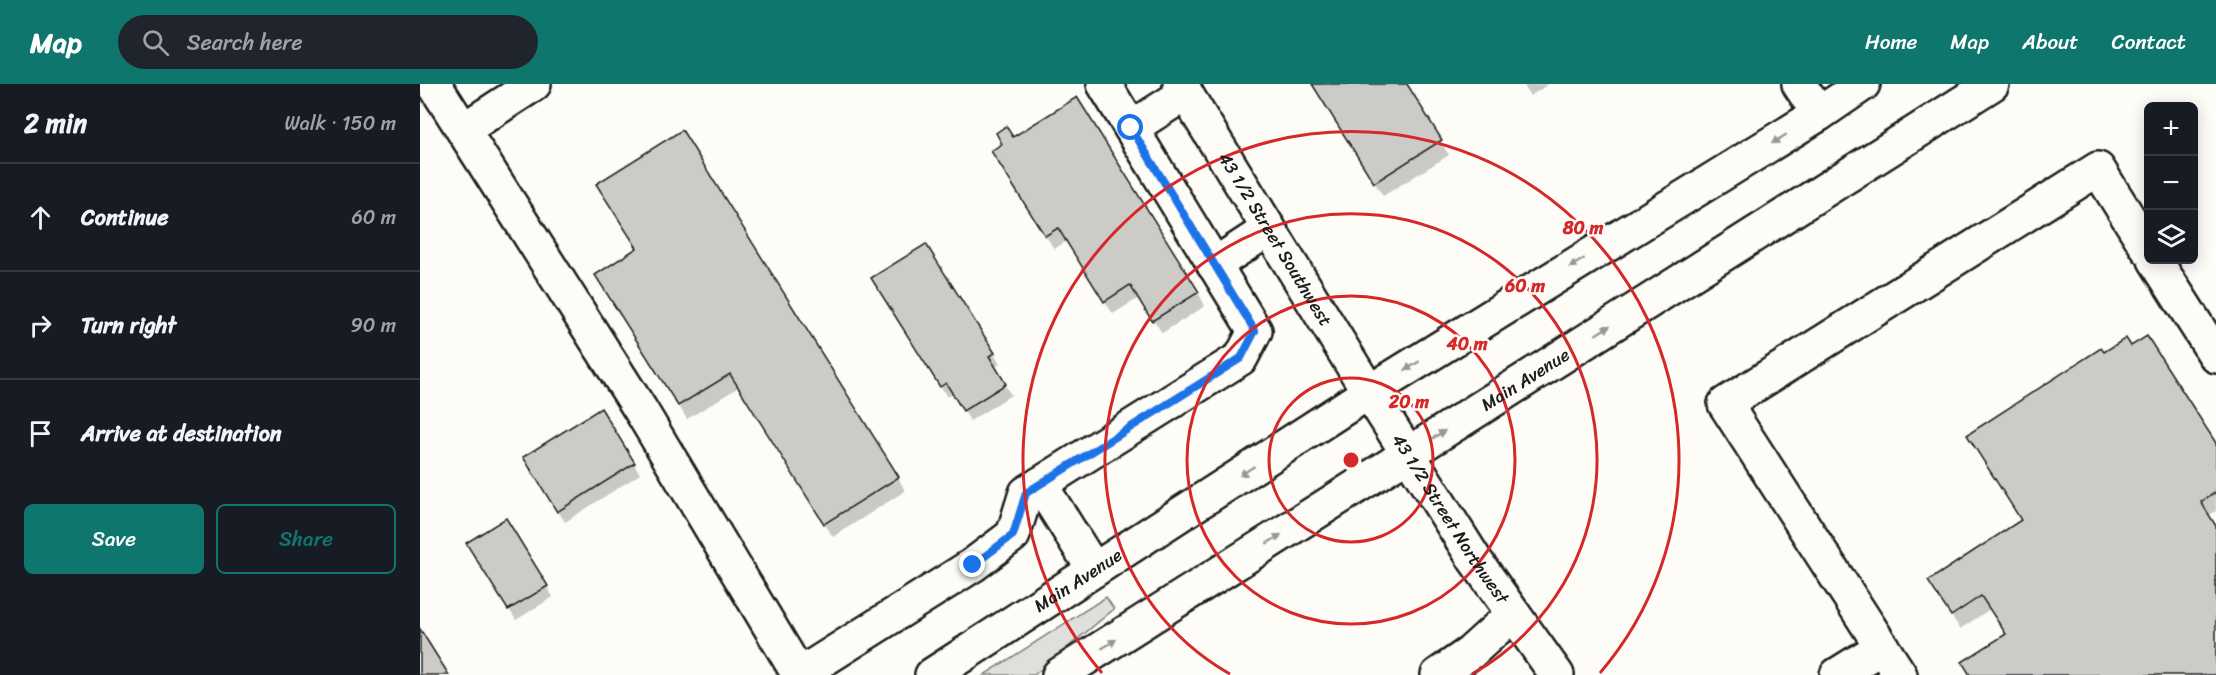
<!DOCTYPE html>
<html lang="en">
<head>
<meta charset="utf-8">
<style>
	:root { --surface:#171b24; --page:#20242c; --text:#f1f3f6; --muted:#9ea1a6; --line:#363941; --accent:#0f766e }
	body { margin:0; font-family:Sriracha,sans-serif; background:var(--page); color:var(--text) }
	.controls { position:absolute; right:18px; top:18px; display:grid; overflow:hidden; border-radius:9px; box-shadow:0 3px 15px #0003 }
	.controls button { width:54px; height:54px; display:grid; place-items:center; padding:0; border:0; border-bottom:2px solid var(--line); background:var(--surface); color:var(--text); font:30px sans-serif }
	.stop { position:absolute; width:18px; height:18px; margin:-14px; border:4px solid #1a73e8; border-radius:50%; background:#fff }
	.stop.end { background:#1a73e8; border-color:#fff; box-shadow:0 2px 6px #0008 }
	.list { margin:0; padding:0; list-style:none }
	h2 { display:flex; justify-content:space-between; align-items:center; height:78px; margin:0; padding:0 24px; font-size:26px }
	h2 small { font-size:20px; font-weight:400; color:var(--muted) }
	.list li { display:grid; grid-template-columns:39px 1fr auto; gap:18px; align-items:center; box-sizing:border-box; height:108px; padding:0 24px; border-top:2px solid var(--line) }
	.list b { display:block; font-size:22px; white-space:nowrap }
	.list em { font-size:20px; font-style:normal; color:var(--muted) }
	.actions { display:flex; gap:12px; padding:18px 24px }
	.actions a { flex:1; padding:14px 0; border:2px solid var(--accent); border-radius:9px; text-align:center; font-size:21px; color:var(--accent) }
	.actions .main { background:var(--accent); color:#fff }
	.icon { flex:none; width:33px; height:33px; fill:none; stroke:currentColor; stroke-width:2; stroke-linecap:round; stroke-linejoin:round }
	.map { position:relative; flex:none; width:1796px; height:591px; overflow:hidden }
	header { display:flex; align-items:center; gap:36px; box-sizing:border-box; height:84px; padding:0 30px; background:var(--accent); color:#fff }
	header strong { font-size:28px }
	nav { display:flex; gap:33px; margin-inline-start:auto; font-size:21px }
	.search { width:420px; height:54px; background:var(--page); display:flex; align-items:center; gap:15px; box-sizing:border-box; padding:0 21px; border-radius:33px; color:var(--muted); font-size:22px }
	main { display:flex }
	aside { flex:1; background:var(--surface) }
	.map>svg:first-child { display:block }
	.green { fill:#e0dfdb; stroke:#7e7e7c; stroke-width:1.5 }
	.shadow { fill:#0003 }
	.building { fill:#cccbc8; stroke:#1c1c1c; stroke-width:1.5 }
	.lines { fill:none; stroke-linecap:round; stroke-linejoin:round }
	.minor-casing { stroke:#1c1c1c; stroke-width:38 }
	.major-casing { stroke:#1c1c1c; stroke-width:38 }
	.minor { stroke:#fdfcf7; stroke-width:33 }
	.major { stroke:#fdfcf7; stroke-width:33 }
	.oneway { fill:#989794 }
	.route { stroke:#1a73e8; stroke-width:8 }
	.ring { fill:none; stroke:#d62828; stroke-width:3 }
	.labels { text-anchor:middle; dominant-baseline:central; stroke-width:5; stroke-linejoin:round; paint-order:stroke }
	.street-label { font-size:18px; fill:#1c1c1c; stroke:#fdfcf7 }
	.centre { fill:#d62828; stroke:#fdfcf7; stroke-width:3 }
	.ring-label { font-size:18px; text-anchor:middle; font-weight:bold; fill:#d62828; stroke:#fdfcf7; stroke-width:5; stroke-linejoin:round; paint-order:stroke }
</style>
</head>
<body>
<header>
<strong>Map</strong>
<div class="search"><svg class="icon" aria-label="search" viewBox="0 0 24 24"><circle cx="10" cy="10" r="6"/><path d="M15 15l6 6"/></svg>Search here</div>
<nav><a>Home</a><a>Map</a><a>About</a><a>Contact</a></nav>
</header>
<main>
<aside>
<h2>2 min<small>Walk · 150 m</small></h2>
<ul class="list">
<li><svg class="icon" aria-label="ahead" viewBox="0 0 24 24"><path d="M12 20V5M6 11l6-6 6 6"/></svg><div><b>Continue</b></div><em>60 m</em></li>
<li><svg class="icon" aria-label="right" viewBox="0 0 24 24"><path d="M7 20v-9h11M14 6l5 5-5 5"/></svg><div><b>Turn right</b></div><em>90 m</em></li>
<li><svg class="icon" aria-label="arrive" viewBox="0 0 24 24"><path d="M6 21V4h12l-3 4 3 4H6"/></svg><div><b>Arrive at destination</b></div></li>
</ul>
<div class="actions"><a class="main">Save</a><a>Share</a></div>
</aside>
<div class="map">
<svg width="1796" height="591" viewBox="0 0 1796 591">
	<rect width="100%" height="100%" fill="#fdfcf7"/>
	<filter id="ink" filterUnits="userSpaceOnUse"><feTurbulence type="fractalNoise" baseFrequency=".0167" numOctaves="2"/><feDisplacementMap in="SourceGraphic" scale="12" xChannelSelector="R" yChannelSelector="G"/><feConvolveMatrix kernelMatrix="1 2 1 2 8 2 1 2 1" color-interpolation-filters="sRGB"/></filter>
	<g filter="url(#ink)">
		<path class="green" d="M686 513 694 525 614 591H564Z"/>
		<path class="shadow" d="M893 0H985L1029 71 963 112Z
			M1103 0H1129L1110 12Z
			M592 55 778 208 785 222 742 249 719 214 693 230 647 157 634 165 581 81Z
			M185 205 478 393 485 407 413 453 319 303 267 335Z
			M460 206 573 269 580 280 574 284 591 311 550 337 533 309 527 313Z
			M1796 362V427L1788 432 1796 445V591H1551L1587 551 1570 525 1540 545 1518 511Z
			M214 380 220 390 145 438 111 384Z
			M54 470 127 502 133 513 96 536Z"/>
		<path class="building" d="M892 0H987L1022 56 954 99Z
			M657 13 779 208 732 237 710 201 684 218 638 144 625 152 571 67 582 60 576 49 586 42 593 53Z
			M262 46 479 393 404 440 310 290 258 322 175 191 217 164 176 100Z
			M506 160 575 269 569 272 586 300 543 327 526 299 520 303 451 194Z
			M1727 252 1796 359V408L1781 418 1796 442V591H1550L1542 578 1586 550 1561 512 1531 532 1508 497 1601 436 1547 351 1681 264 1684 268 1706 254 1711 262Z
			M181 324 215 379 137 428 103 373Z
			M86 434 128 502 88 526 46 459Z
			M0 545 29 591H0Z"/>
		<g class="lines">
			<defs>
				<g id="minor">
					<path d="M14 0 220 325 379 591"/>
					<path id="s1" d="M760 0 949 308 1055 476 1137 591"/>
					<path d="M1379 0 1399 30"/>
					<path d="M711 44 766 9"/>
					<path d="M43 46 114 0"/>
					<path d="M1735 176 1796 272"/>
					<path d="M794 181 849 145"/>
					<path d="M620 400 674 486"/>
					<path d="M379 591 553 481 593 451 606 409 821 274 835 247 684 0"/>
					<path d="M1018 591 1050 569 1093 530"/>
					<path d="M1417 591 1462 563"/>
					<path d="M1480 591 1305 320 1678 85 1728 165"/>
				</g>
				<g id="major">
					<path id="s2" d="M512 591 949 308 1399 30 1443 0"/>
					<path id="s3" d="M639 591 1572 0"/>
				</g>
			</defs>
			<use href="#minor" class="minor-casing"/>
			<use href="#major" class="major-casing"/>
			<use href="#minor" class="minor"/>
			<use href="#major" class="major"/>
		</g>
		<defs><path id="oneway-solid" d="M-6-.8H1V-3.2L6.5 0L1 3.2V.8H-6Z" transform="scale(1.5)"/></defs>
		<g class="oneway">
			<use href="#oneway-solid" transform="translate(1359 55) rotate(148)"/>
			<use href="#oneway-solid" transform="translate(1157 179) rotate(148)"/>
			<use href="#oneway-solid" transform="translate(1183 246) rotate(-32)"/>
			<use href="#oneway-solid" transform="translate(992 282) rotate(148)"/>
			<use href="#oneway-solid" transform="translate(1018 351) rotate(-32)"/>
			<use href="#oneway-solid" transform="translate(827 387) rotate(147)"/>
			<use href="#oneway-solid" transform="translate(854 455) rotate(-32)"/>
			<use href="#oneway-solid" transform="translate(689 560) rotate(-32)"/>
		</g>
	</g>
	<g class="lines" filter="url(#ink)">
		<path class="route" d="M553 481 593 451 606 409 821 274 835 247 711 44"/>
	</g>
	<g class="ring">
		<circle cx="931" cy="376" r="82"/>
		<circle cx="931" cy="376" r="164"/>
		<path d="M810 590A246 246 0 1 1 1052 590"/>
		<path d="M682 589A328 328 0 1 1 1180 589"/>
	</g>
	<g class="labels">
		<g class="street-label">
			<text stroke="none"><textPath href="#s1" startOffset="182">43 1/2 Street Southwest</textPath></text>
			<text stroke="none"><textPath href="#s3" startOffset="552">Main Avenue</textPath></text>
			<text stroke="none"><textPath href="#s1" startOffset="512">43 1/2 Street Northwest</textPath></text>
			<text stroke="none"><textPath href="#s2" startOffset="174">Main Avenue</textPath></text>
		</g>
	</g>
	<circle cx="931" cy="376" r="9" class="centre"/>
	<g class="ring-label">
		<text x="1163" y="150">80 m</text>
		<text x="1105" y="208">60 m</text>
		<text x="1047" y="266">40 m</text>
		<text x="989" y="324">20 m</text>
	</g>
</svg>
<div class="controls">
<button>+</button>
<button>−</button>
<button><svg class="icon" aria-label="layers" viewBox="0 0 24 24"><path d="M12 4l9 5-9 5-9-5zM3 14l9 5 9-5"/></svg></button>
</div>
<div class="stop" style="left:711px;top:44px"></div>
<div class="stop end" style="left:553px;top:481px"></div>
</div>
</main>
</body>
</html>
